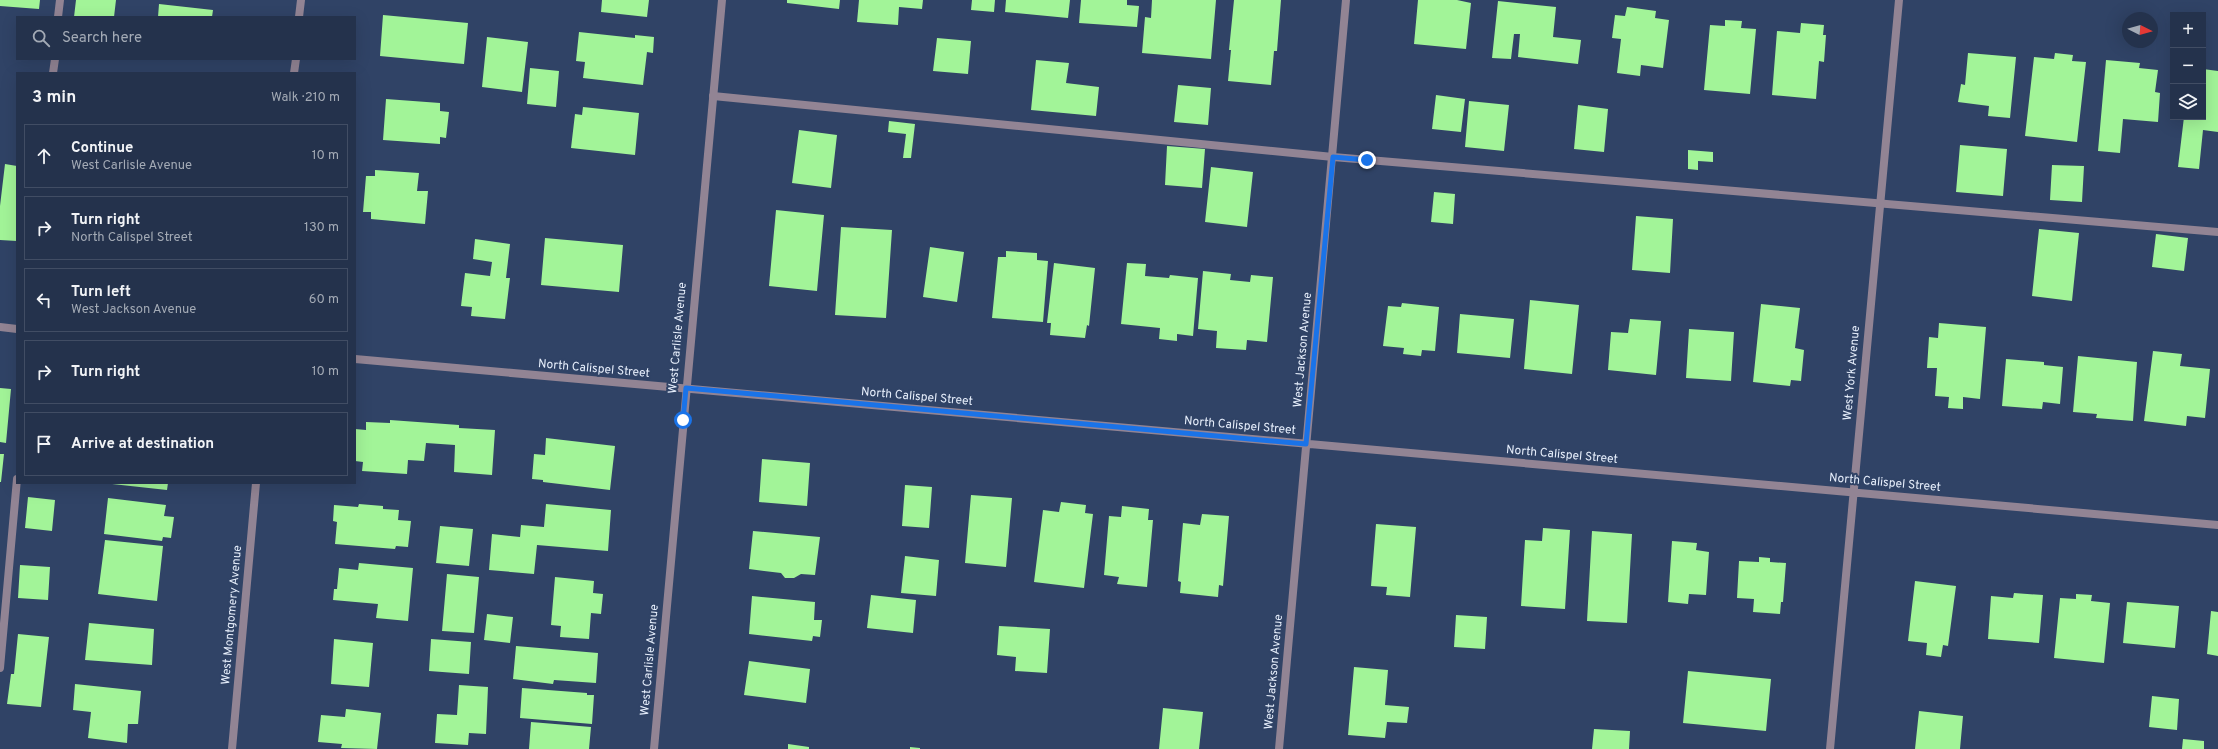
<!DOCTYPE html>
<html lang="en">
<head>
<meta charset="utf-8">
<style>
	:root { --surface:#24324c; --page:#303e56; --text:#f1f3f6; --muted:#a3aab5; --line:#414d64 }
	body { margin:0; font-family:Overpass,sans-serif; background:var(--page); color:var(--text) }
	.controls { position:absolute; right:12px; top:12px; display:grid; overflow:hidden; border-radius:0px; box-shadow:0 4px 16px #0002 }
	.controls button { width:36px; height:36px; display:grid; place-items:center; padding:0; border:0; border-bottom:1px solid var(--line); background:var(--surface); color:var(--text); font:20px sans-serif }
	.compass { position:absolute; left:2122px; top:12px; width:36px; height:36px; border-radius:50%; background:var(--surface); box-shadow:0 4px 16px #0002; rotate:95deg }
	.stop { position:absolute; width:12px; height:12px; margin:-9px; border:3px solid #1a73e8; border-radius:50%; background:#fff }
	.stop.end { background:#1a73e8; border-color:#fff; box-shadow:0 1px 4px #0008 }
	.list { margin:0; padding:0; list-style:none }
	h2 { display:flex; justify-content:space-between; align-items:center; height:52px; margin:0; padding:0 16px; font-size:17px }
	h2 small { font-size:13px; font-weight:400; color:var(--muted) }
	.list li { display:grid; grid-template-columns:26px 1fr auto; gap:12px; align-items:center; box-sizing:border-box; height:64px; margin:0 8px 8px; padding:0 8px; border:1px solid var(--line); border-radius:0px }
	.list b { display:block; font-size:15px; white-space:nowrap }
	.list p { margin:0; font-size:13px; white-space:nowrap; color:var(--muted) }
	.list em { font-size:13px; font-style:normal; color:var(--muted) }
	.icon { flex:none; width:22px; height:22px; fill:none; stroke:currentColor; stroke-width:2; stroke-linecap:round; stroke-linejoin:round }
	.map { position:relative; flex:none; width:2218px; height:749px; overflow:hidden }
	.search { position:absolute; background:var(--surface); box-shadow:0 4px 16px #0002; left:16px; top:16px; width:340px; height:44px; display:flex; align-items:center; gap:10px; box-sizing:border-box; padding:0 14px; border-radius:0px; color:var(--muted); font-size:15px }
	.panel { position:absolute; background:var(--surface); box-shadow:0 4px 16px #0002; left:16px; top:72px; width:340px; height:412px; border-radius:0px }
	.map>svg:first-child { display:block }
	.building { fill:#a2f498 }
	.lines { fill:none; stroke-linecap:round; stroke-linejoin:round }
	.lane { stroke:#928494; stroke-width:8 }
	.street { stroke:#928494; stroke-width:8 }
	.route { stroke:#1a73e8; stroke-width:5 }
	.labels { text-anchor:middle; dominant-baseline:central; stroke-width:4; stroke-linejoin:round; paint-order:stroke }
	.street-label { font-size:12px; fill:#e7effc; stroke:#304366 }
</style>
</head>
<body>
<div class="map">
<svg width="2218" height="749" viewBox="0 0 2218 749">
	<rect width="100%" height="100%" fill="#304366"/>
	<path class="building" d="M0 0H40L39 9 0 6Z
		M76 0H116L114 17H74Z
		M602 0H649L647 17 601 12Z
		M787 0H840L839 9 787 3Z
		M859 0H923L922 9 899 7 898 25 857 22Z
		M972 0H995L994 12 971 10Z
		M1006 0H1070L1068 18 1005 12Z
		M1081 0H1127V5L1139 6 1137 27 1079 23Z
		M1152 0H1216L1211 59 1142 53 1145 17 1151 18Z
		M1234 0H1281L1277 51H1274L1271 85 1228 81 1231 50H1229Z
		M1418 0H1457L1471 3 1466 49 1414 44Z
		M1498 1 1556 7 1553 37 1581 40 1578 64 1518 57 1520 34H1514L1511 59 1492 58Z
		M159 4 213 10 212 17H158Z
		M1627 7 1656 11 1655 18 1669 20 1663 68 1641 65 1640 76 1617 73 1621 39 1612 38 1615 15 1625 16Z
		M383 15 468 23 464 64 380 56Z
		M1725 20 1742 21 1741 28 1756 29 1750 94 1704 90 1710 25 1725 26Z
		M1801 23 1824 25 1823 35H1826L1824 62 1819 61 1816 99 1772 95 1777 31 1800 33Z
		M579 32 635 38V35L654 37 653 53 647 52 643 85 583 78 585 62 576 61Z
		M487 37 528 42 522 92 482 87Z
		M937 38 971 41 968 74 933 71Z
		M1968 53 2016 57 2010 118 1988 116 1989 106 1958 102 1961 84 1965 85Z
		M2055 53 2073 55 2072 61 2086 62 2077 142 2025 136 2034 57 2054 59Z
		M1036 60 1069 63 1066 83 1099 87 1096 116 1031 110Z
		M2106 60 2140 63 2139 68 2158 70 2155 92 2160 93 2158 122 2123 119 2120 153 2098 151Z
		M530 68 559 71 556 107 527 104Z
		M2203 69 2218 71V132L2203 130 2199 169 2178 167 2184 117H2203Z
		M1178 85 1211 88 1208 125 1174 122Z
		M1436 95 1465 99 1461 132 1432 129Z
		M386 99 440 103V111L449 112 446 138 440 137V144L383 140Z
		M1469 101 1509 105 1504 151 1465 147Z
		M1578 105 1608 109 1604 152 1574 149Z
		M583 107 639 113 635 155 571 148 575 114 582 115Z
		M889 121 915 124 911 158H903L906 134 888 132Z
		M799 130 837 135 831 188 792 183Z
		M1960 145 2007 149 2003 196 1956 192Z
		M1167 146 1205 149 1202 188 1165 185Z
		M1688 150 1713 152V162L1698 161V170L1688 169Z
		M5 164 17 166V241L0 240V206Z
		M2052 165 2084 166 2082 202 2050 200Z
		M1211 167 1253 172 1247 227 1205 222Z
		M375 170 419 173 417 191H428L425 224 371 219V212H363L366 176H375Z
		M1434 192 1455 194 1453 224 1431 222Z
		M776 210 824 215 817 291 769 286Z
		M1636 216 1673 219 1670 273 1632 270Z
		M841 227 892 230 886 318 835 315Z
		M2039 229 2079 233 2072 301 2032 296Z
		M2156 234 2188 238 2184 271 2152 267Z
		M545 238 623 245 619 292 541 285Z
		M475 239 510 244 506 278H510L505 319 471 316 472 307 461 306 465 273 490 276 492 262 473 259Z
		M930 247 964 252 957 302 923 297Z
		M1006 251 1037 253V260L1048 261 1043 322 992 318 998 257H1006Z
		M1054 263 1095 268 1089 326 1087 325 1085 338 1050 335 1051 323H1047Z
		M1127 263 1146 264 1145 276 1169 278 1170 275 1198 278 1193 336 1177 334V341L1159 339 1160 328 1121 324Z
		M1203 271 1231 274 1230 280 1250 282 1251 275 1273 277 1267 342 1247 340 1246 350 1216 348 1217 331 1198 329Z
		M1530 300 1579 305 1572 374 1524 369Z
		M1402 303 1439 307 1435 351 1422 350 1421 356 1403 354 1404 348 1383 346 1388 306 1401 307Z
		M1761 304 1800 308 1795 348 1804 350 1801 381 1791 380 1790 386 1753 382Z
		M1460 314 1514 319 1510 358 1457 353Z
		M1630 319 1661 321 1656 375 1608 370 1611 332 1628 333Z
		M1939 323 1986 327 1980 399 1963 397V409L1948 408 1949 397 1935 396 1937 368H1927L1929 337 1938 338Z
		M1689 329 1734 332 1731 381 1686 378Z
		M2153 351 2182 354 2180 366 2210 369 2205 418 2187 416 2186 426 2144 421Z
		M2078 356 2137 362 2133 421 2096 418 2097 414 2073 412Z
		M2006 359 2044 362V365L2063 367 2060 404 2043 402 2042 409 2002 406Z
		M0 388 11 389 6 443 0 442Z
		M390 420 459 425V428L495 430 492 475 454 472 455 445 426 443 424 461 408 460 407 474 362 471 363 462 355 461V429L366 430V422L390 423Z
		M546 438 615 446 610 490 543 482V480L532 479 534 454 545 455Z
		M0 454H4L1 482H0Z
		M762 459 810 463 807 506 759 502Z
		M103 483H168L167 490Z
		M905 485 932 487 929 528 902 526Z
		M971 495 1012 498 1006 567 965 563Z
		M28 497 55 500 52 531 25 528Z
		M108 498 166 505 164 516 174 517 171 538 163 537 162 541 104 534Z
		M1061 502 1086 505 1085 513 1093 514 1084 588 1034 582 1043 510 1059 512Z
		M359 504 383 506V509L399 510 398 520 411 521 408 547 396 546 395 549 335 544 337 522 333 521 334 505 358 507Z
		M546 504 611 510 608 551 537 545 534 574 489 570 492 534 520 537 521 525 544 527Z
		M1122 506 1149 509 1148 520H1153L1147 587 1117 584 1119 577 1104 575 1109 516 1121 517Z
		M1202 514 1229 516 1223 586 1219 585 1218 597 1180 593 1181 582 1178 581 1183 523 1200 525Z
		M1376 524 1416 527 1410 597 1386 595 1387 587 1371 586Z
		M440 526 473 529 469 566 436 563Z
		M1543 528 1570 530 1565 609 1521 606 1525 540 1542 541Z
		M753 531 820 537 815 575 801 574 794 578H785L781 573 749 569Z
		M1592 531 1632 534 1627 623 1587 621Z
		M105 540 163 546 157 601 98 594Z
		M1672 541 1697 543 1696 550 1709 552 1706 595 1689 594 1688 604 1668 602Z
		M905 556 939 560 936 596 901 593Z
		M1759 557 1770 558V562L1786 563 1783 602H1781L1780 614 1753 612 1754 599 1737 598 1739 561 1759 562Z
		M359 563 413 568 408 621 376 618 378 604 333 600 334 589H337L339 568 358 570Z
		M20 565 50 567 48 600 18 598Z
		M447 574 479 577 474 633 442 631Z
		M555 577 594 581 593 593 603 594 601 614 591 613 589 639 560 637 561 626 551 625Z
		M1915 581 1956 586 1948 646 1943 645 1941 657 1926 655 1927 643 1908 641Z
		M2014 593 2043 595 2039 643 1988 639 1991 596 2013 598Z
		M2076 594 2092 595 2091 601 2110 603 2104 663 2054 658 2060 598 2076 599Z
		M871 595 916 600 913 633 867 628Z
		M752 596 815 602 814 620H822L820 637 813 636 812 641 749 634Z
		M2127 602 2179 606 2175 648 2123 643Z
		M2211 611 2218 612V656L2207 654Z
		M487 614 513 617 510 643 484 640Z
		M1456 615 1487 617 1485 649 1454 647Z
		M89 623 154 629 152 665 85 660Z
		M999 626 1050 629 1047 673 1015 671 1016 657 997 655Z
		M18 634 49 637 41 707 7 704 11 674H14Z
		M334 639 373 643 369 687 331 684Z
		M431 639 471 642 469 674 429 671Z
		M516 646 598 653 596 683 554 680 553 684 513 679Z
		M749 661 810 669 806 703 744 695Z
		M1354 667 1388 670 1385 705 1409 707 1407 723 1387 722 1385 738 1348 735Z
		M1688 671 1771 679 1766 731 1683 723Z
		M75 684 141 691 138 724H128L127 743 88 738 91 712 73 710Z
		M459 685 488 687 486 734 469 733 468 745 435 743 437 714 457 715Z
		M522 688 587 693V695H594L592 724 520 718Z
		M2152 696 2179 699 2177 730 2149 727Z
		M1163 708 1203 712 1199 749H1159Z
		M346 709 381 713 377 749 341 748 342 744 318 742 321 715 345 717Z
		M1919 711 1963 716 1960 749H1915Z
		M531 722 591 727 589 749H529Z
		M1594 729 1630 731 1629 749H1592Z
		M2183 739 2204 741V749H2182Z
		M788 744 809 747V749H788Z
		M910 747 920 748V749H910Z"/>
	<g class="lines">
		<path class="lane" d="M58 17 60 0
			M53 73 55 59
			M713 96 1333 157 2218 232
			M0 668 17 479"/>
		<path class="street" d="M299 17 301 0
			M294 73 296 59
			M0 327 17 329
			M355 359 2218 525
			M232 749 256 483
			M654 749 722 0
			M1279 749 1346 0
			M1830 749 1899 0"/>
	</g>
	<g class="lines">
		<path class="route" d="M683 420 686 388 1306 444 1333 157 1367 160"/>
	</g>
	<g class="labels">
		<g class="street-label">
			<text transform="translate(678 338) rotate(-85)">West Carlisle Avenue</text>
			<text transform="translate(1303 350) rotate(-85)">West Jackson Avenue</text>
			<text transform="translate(594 369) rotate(5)">North Calispel Street</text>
			<text transform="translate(1852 373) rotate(-85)">West York Avenue</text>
			<text transform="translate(917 397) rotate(5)">North Calispel Street</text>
			<text transform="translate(1240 426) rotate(5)">North Calispel Street</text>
			<text transform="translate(1562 455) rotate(5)">North Calispel Street</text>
			<text transform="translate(1885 483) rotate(5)">North Calispel Street</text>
			<text transform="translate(232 615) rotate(-85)">West Montgomery Avenue</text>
			<text transform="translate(650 660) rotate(-85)">West Carlisle Avenue</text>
			<text transform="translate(1274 672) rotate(-85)">West Jackson Avenue</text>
		</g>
	</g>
</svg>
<div class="controls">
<button>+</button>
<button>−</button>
<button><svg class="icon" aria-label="layers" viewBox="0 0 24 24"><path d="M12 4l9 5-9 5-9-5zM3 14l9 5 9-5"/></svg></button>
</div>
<svg class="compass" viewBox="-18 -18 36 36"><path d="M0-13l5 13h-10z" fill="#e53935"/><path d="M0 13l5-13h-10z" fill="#a3aab5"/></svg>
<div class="stop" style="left:683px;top:420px"></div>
<div class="stop end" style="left:1367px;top:160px"></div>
<div class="search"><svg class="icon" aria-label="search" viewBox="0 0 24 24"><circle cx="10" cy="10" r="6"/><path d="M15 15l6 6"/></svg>Search here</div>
<section class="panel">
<h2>3 min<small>Walk · 210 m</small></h2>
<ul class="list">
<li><svg class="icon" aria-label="ahead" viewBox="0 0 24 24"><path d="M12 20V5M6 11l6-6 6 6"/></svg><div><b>Continue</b><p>West Carlisle Avenue</p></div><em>10 m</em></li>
<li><svg class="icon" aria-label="right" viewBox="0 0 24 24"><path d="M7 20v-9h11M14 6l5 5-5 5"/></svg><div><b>Turn right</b><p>North Calispel Street</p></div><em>130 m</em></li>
<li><svg class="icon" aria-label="left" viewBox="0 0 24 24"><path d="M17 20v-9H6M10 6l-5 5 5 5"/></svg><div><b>Turn left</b><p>West Jackson Avenue</p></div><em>60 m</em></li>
<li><svg class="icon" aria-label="right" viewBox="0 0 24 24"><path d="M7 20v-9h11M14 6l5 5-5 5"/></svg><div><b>Turn right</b></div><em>10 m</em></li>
<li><svg class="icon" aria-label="arrive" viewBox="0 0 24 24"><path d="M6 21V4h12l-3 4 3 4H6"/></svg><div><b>Arrive at destination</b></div></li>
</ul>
</section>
</div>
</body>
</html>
